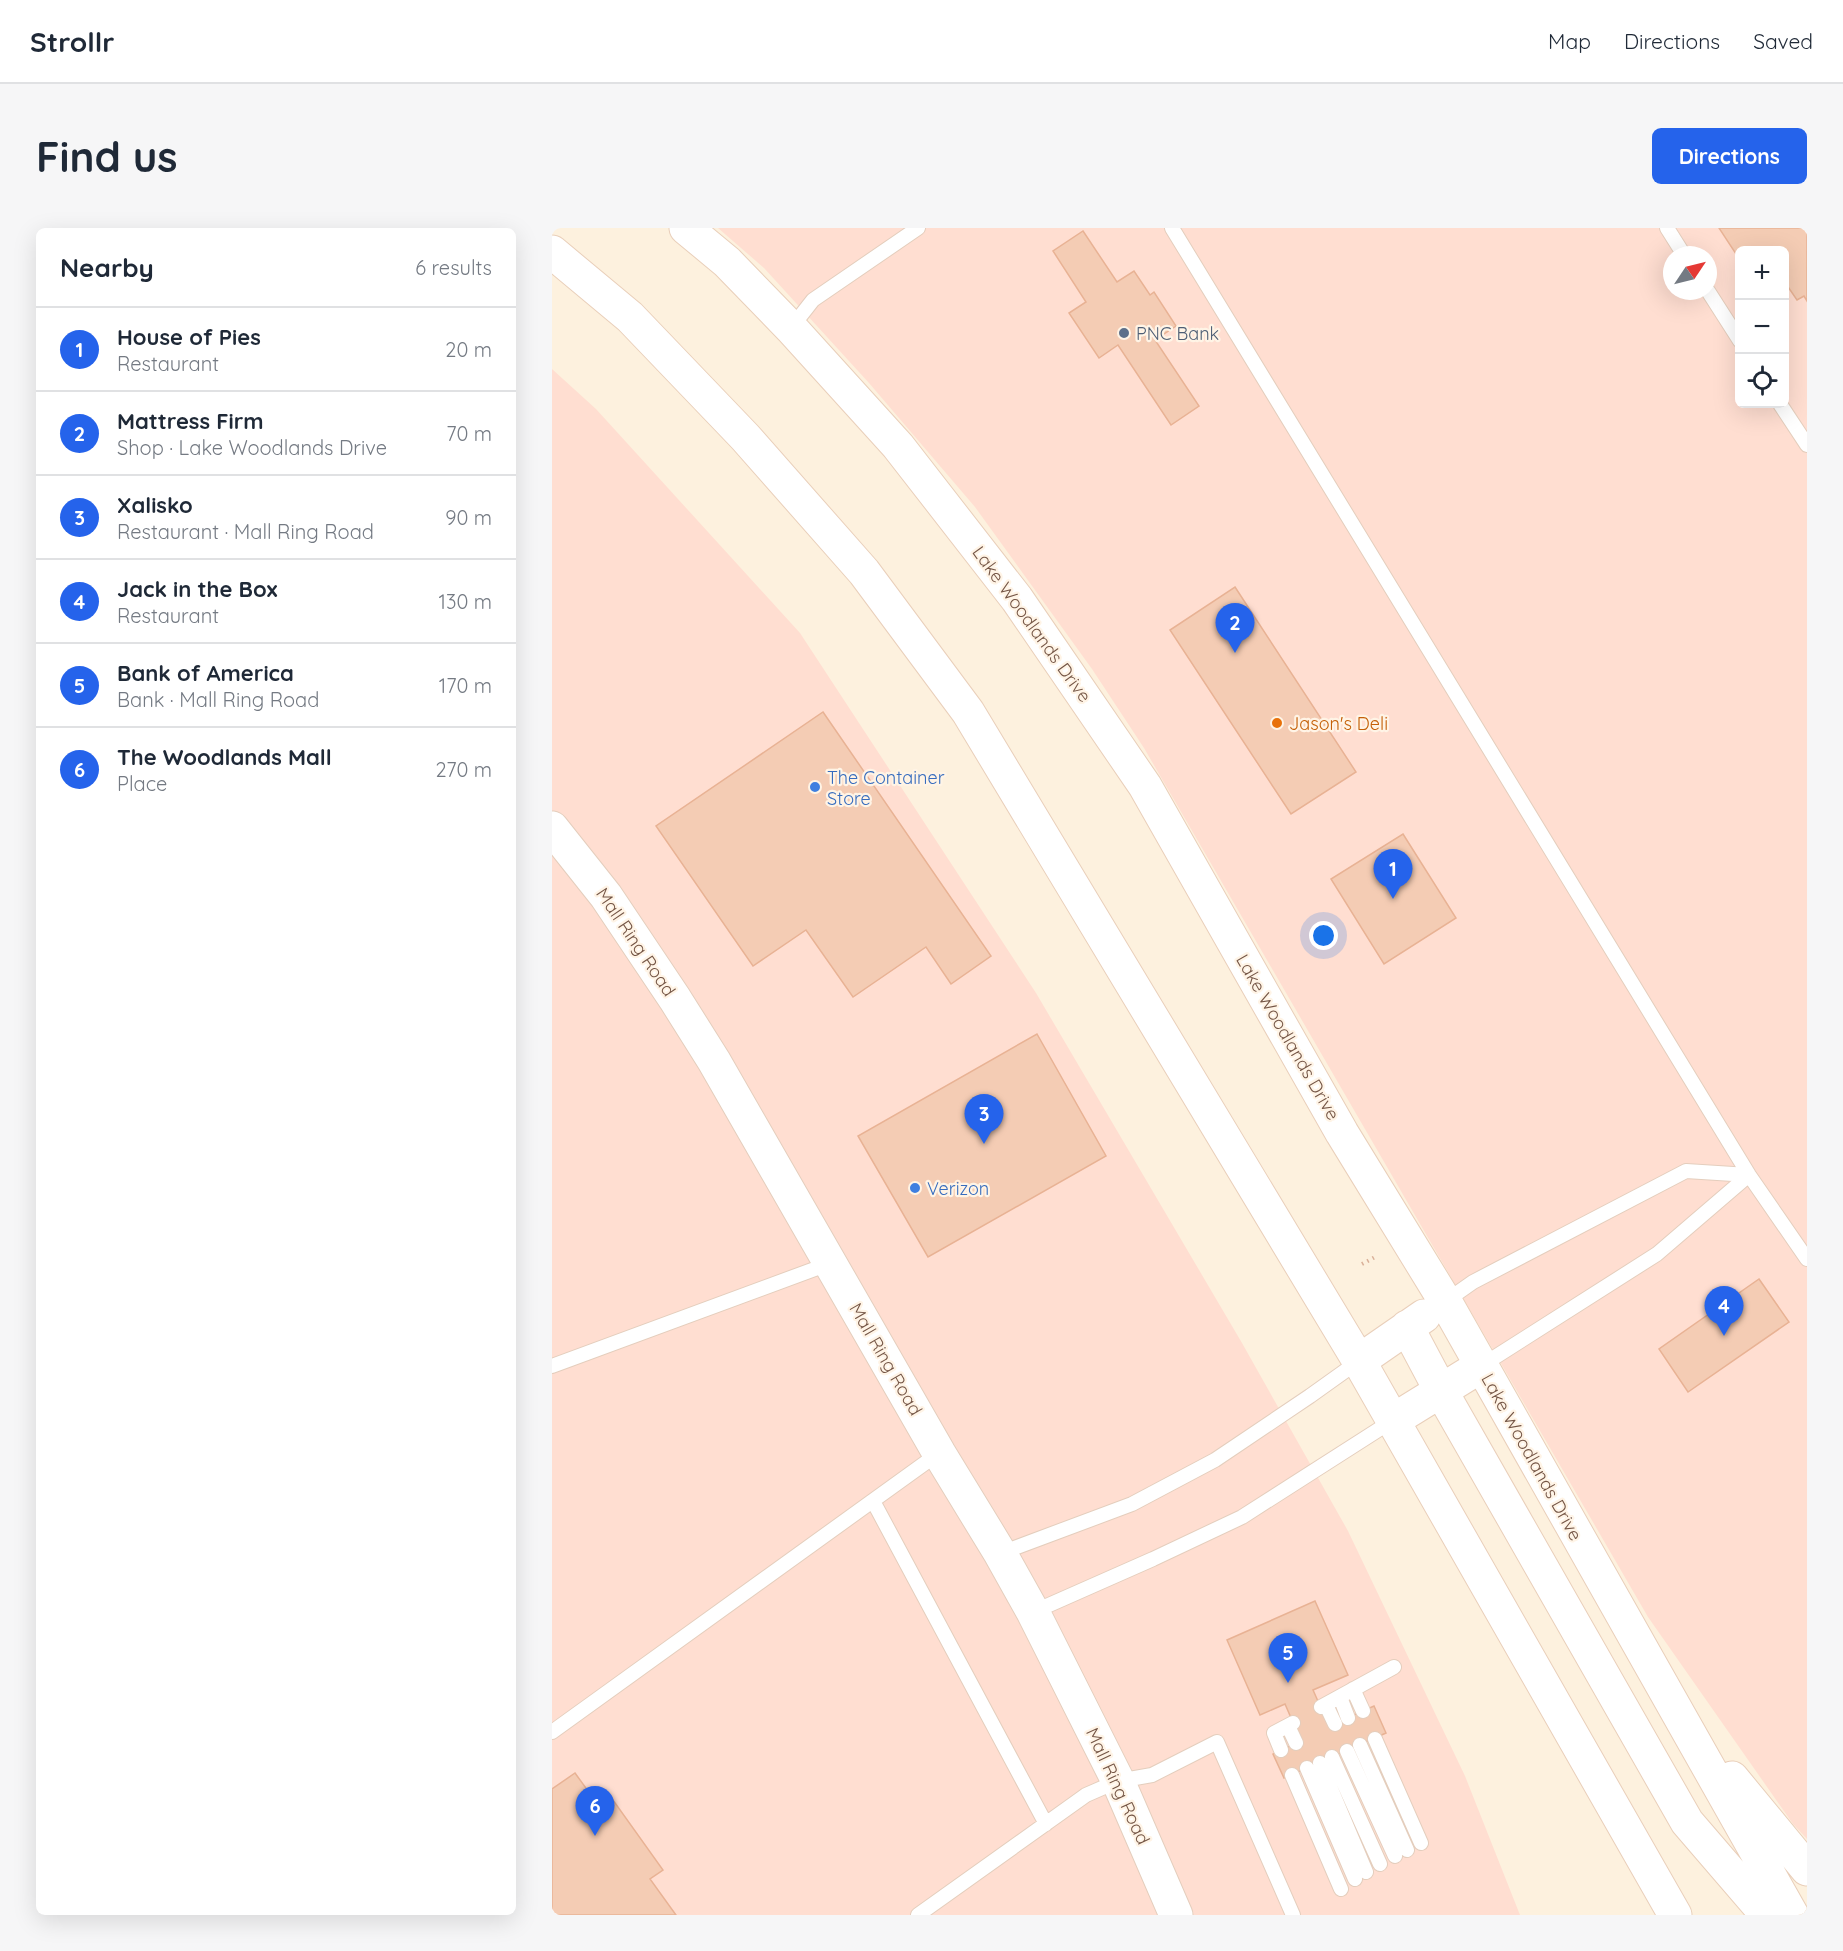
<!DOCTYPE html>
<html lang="en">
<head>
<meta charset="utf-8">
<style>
	:root { --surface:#fff; --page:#f6f6f7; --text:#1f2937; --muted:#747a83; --line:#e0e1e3; --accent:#2563eb }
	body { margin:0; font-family:Quicksand,sans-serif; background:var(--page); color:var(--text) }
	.controls { position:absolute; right:18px; top:18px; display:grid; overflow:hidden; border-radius:9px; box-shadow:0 6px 24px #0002 }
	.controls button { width:54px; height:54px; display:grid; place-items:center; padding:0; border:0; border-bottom:2px solid var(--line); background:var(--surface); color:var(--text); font:30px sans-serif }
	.compass { position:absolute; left:1111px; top:18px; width:54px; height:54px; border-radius:50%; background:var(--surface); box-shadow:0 6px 24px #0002; rotate:55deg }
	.you { position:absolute; left:772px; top:708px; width:21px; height:21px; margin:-15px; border:4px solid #fff; border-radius:50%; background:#1a73e8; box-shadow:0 0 0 9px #1a73e833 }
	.badge { display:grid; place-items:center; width:39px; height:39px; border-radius:50%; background:var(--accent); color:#fff; font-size:20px; font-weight:700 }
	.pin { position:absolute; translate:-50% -50px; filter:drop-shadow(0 2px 3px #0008) }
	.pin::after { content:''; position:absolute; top:32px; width:21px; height:18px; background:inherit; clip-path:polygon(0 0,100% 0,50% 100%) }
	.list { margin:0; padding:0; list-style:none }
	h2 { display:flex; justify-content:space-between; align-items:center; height:78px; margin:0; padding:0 24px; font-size:26px }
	h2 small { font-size:20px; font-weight:400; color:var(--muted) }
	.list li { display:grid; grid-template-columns:39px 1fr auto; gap:18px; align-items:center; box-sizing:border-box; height:84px; padding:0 24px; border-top:2px solid var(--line) }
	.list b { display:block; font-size:22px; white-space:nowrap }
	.list p { margin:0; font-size:20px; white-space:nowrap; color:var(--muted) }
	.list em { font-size:20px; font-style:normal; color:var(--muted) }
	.icon { flex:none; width:33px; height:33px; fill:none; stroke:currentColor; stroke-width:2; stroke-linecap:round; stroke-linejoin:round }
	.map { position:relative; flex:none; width:1255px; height:1687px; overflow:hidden; border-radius:9px }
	header { display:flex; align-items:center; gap:36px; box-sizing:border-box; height:84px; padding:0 30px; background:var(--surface); border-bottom:2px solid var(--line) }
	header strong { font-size:28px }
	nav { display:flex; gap:33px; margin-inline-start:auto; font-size:21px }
	.intro { display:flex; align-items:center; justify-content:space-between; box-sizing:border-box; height:144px; padding:0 36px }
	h1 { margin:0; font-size:42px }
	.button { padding:15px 27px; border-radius:9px; background:var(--accent); color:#fff; font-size:21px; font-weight:700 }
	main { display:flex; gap:36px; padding:0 36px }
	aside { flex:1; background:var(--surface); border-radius:9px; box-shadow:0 6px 24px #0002 }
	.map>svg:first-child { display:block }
	.commercial { fill:#ffded1; fill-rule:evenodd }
	.building { fill:#f4ccb4; stroke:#e8b294; stroke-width:1.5 }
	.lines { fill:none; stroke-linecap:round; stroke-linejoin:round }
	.service-casing { stroke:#e4cebd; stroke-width:16 }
	.tertiary-casing { stroke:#e4cebd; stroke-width:35 }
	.secondary-casing { stroke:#e9cfba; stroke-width:35 }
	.path { stroke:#d9b098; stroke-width:4; stroke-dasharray:1.5 4.5; stroke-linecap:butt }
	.service { stroke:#fff; stroke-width:14 }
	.tertiary { stroke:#fff; stroke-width:33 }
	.secondary { stroke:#fff; stroke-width:33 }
	.service-dot { fill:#5c6f8a; stroke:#fff4e6; stroke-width:2 }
	.food-dot { fill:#e8710a; stroke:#fff4e6; stroke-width:2 }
	.shop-dot { fill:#3f7fe0; stroke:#fff4e6; stroke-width:2 }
	.labels { text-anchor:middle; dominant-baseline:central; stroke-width:4.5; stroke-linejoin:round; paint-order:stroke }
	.service-label { font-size:18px; fill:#4e5e75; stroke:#fff4e6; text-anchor:start }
	.street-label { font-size:18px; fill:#745545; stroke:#fff4e6 }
	.food-label { font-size:18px; fill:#c56008; stroke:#fff4e6; text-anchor:start }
	.shop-label { font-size:18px; fill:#366cbe; stroke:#fff4e6; text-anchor:start }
</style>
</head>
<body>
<header>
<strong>Strollr</strong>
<nav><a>Map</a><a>Directions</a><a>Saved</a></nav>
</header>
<div class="intro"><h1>Find us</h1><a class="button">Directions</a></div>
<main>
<aside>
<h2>Nearby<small>6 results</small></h2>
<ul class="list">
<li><span class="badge">1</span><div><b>House of Pies</b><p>Restaurant</p></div><em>20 m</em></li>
<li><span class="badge">2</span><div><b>Mattress Firm</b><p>Shop · Lake Woodlands Drive</p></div><em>70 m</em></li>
<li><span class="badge">3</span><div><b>Xalisko</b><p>Restaurant · Mall Ring Road</p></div><em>90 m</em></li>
<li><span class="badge">4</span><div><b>Jack in the Box</b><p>Restaurant</p></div><em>130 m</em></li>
<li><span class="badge">5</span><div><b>Bank of America</b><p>Bank · Mall Ring Road</p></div><em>170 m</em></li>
<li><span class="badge">6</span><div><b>The Woodlands Mall</b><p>Place</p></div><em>270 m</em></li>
</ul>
</aside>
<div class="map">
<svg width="1255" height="1687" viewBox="0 0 1255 1687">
	<rect width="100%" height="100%" fill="#fdf1de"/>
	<path class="commercial" d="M166 0H1255V1611L1241 1596 1096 1389 592 520 540 441 423 279 317 155 212 40ZM1188 22H1232V176H1188ZM1120 27H1156V63H1120Z
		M0 141 44 181 248 405 484 765 690 1115 796 1303 913 1548 968 1687H0Z"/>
	<path class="building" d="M1167 0H1255V73L1252 68 1245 72 1232 53V22H1188V32Z
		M531 3 565 54 582 43 598 67 602 64 624 98 603 112 647 178 619 197 566 117 547 130 517 85 534 74 501 23Z
		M683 359 804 544 739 586 618 402Z
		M271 484 439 728 399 756 374 719 301 769 254 702 201 738 104 598Z
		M851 606 904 690 832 736 779 651Z
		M485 806 554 928 376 1029 306 908Z
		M1207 1051 1237 1094 1136 1164 1107 1121Z
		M763 1373 796 1447 761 1462 777 1498 822 1478 834 1505 732 1550 721 1526 749 1513 733 1476 708 1487 675 1412Z
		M23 1545 44 1574 56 1565 111 1642 98 1651 124 1687H0V1561Z"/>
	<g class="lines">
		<defs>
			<path id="service" d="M620 0 1197 947 1255 1031
				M1115 0 1132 27
				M1156 63 1188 113
				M239 100 261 72 366 0
				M1228 176 1255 217
				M894 1073 921 1054 1134 943 1197 947
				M0 1138 279 1035
				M929 1138 1105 1026 1197 947
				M321 1273 494 1596
				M449 1325 580 1276 663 1232 758 1168 807 1133
				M481 1384 601 1331 690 1289 840 1193
				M801 1461 811 1483
				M788 1469 796 1490
				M774 1477 783 1496
				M769 1479 842 1439
				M736 1498 744 1515
				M0 1504 387 1225
				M823 1511 869 1615
				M808 1517 855 1622
				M729 1522 722 1505 741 1495
				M795 1523 843 1628
				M780 1529 828 1636
				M768 1535 814 1644
				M755 1540 803 1651
				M740 1547 789 1661
				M366 1687 534 1567 566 1553 600 1547 665 1514 741 1687"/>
			<path id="tertiary" d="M0 600 54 668 123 771 162 833 387 1225 448 1325 481 1384 566 1553 624 1687"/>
			<path id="secondary" d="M134 0 175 34 239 100 346 218 465 371 593 558 790 905 893 1073 1240 1687
				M0 24 78 89 193 209 312 344 416 484 807 1133 1123 1687
				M855 1099 889 1163 1135 1594 1215 1687
				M807 1133 872 1088
				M840 1193 929 1138
				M1180 1550 1255 1641"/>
		</defs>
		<use href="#service" class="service-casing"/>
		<use href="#tertiary" class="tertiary-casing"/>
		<use href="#secondary" class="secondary-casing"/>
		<path class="path" d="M810 1036 825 1028"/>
		<use href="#service" class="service"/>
		<use href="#tertiary" class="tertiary"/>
		<use href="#secondary" class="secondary"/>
	</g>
	<circle class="service-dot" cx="572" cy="105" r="6"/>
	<circle class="food-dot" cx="725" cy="495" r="6"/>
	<g class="shop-dot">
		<circle cx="263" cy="559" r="6"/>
		<circle cx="363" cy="960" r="6"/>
	</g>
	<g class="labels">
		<g class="service-label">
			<text x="584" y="105">PNC Bank</text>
		</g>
		<g class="street-label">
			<text transform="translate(480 396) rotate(54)">Lake Woodlands Drive</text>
			<text transform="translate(84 714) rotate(56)">Mall Ring Road</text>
			<text transform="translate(736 809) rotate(60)">Lake Woodlands Drive</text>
			<text transform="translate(334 1131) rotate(60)">Mall Ring Road</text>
			<text transform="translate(980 1229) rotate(61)">Lake Woodlands Drive</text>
			<text transform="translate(566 1558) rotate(65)">Mall Ring Road</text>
		</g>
		<g class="food-label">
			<text x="737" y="495">Jason's Deli</text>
		</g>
		<g class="shop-label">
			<text x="275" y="549">The Container<tspan x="275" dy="21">Store</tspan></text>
			<text x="375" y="960">Verizon</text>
		</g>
	</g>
</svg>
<div class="controls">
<button>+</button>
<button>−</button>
<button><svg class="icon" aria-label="locate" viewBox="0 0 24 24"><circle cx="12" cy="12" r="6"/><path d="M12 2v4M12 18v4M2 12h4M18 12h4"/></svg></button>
</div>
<svg class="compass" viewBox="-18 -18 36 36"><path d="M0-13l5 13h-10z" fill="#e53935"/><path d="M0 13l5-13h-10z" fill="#747a83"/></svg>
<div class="you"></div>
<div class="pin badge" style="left:841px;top:671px">1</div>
<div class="pin badge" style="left:683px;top:425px">2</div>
<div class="pin badge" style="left:432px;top:916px">3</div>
<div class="pin badge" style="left:1172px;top:1108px">4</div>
<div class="pin badge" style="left:736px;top:1455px">5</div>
<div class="pin badge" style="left:43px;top:1608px">6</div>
</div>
</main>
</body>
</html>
